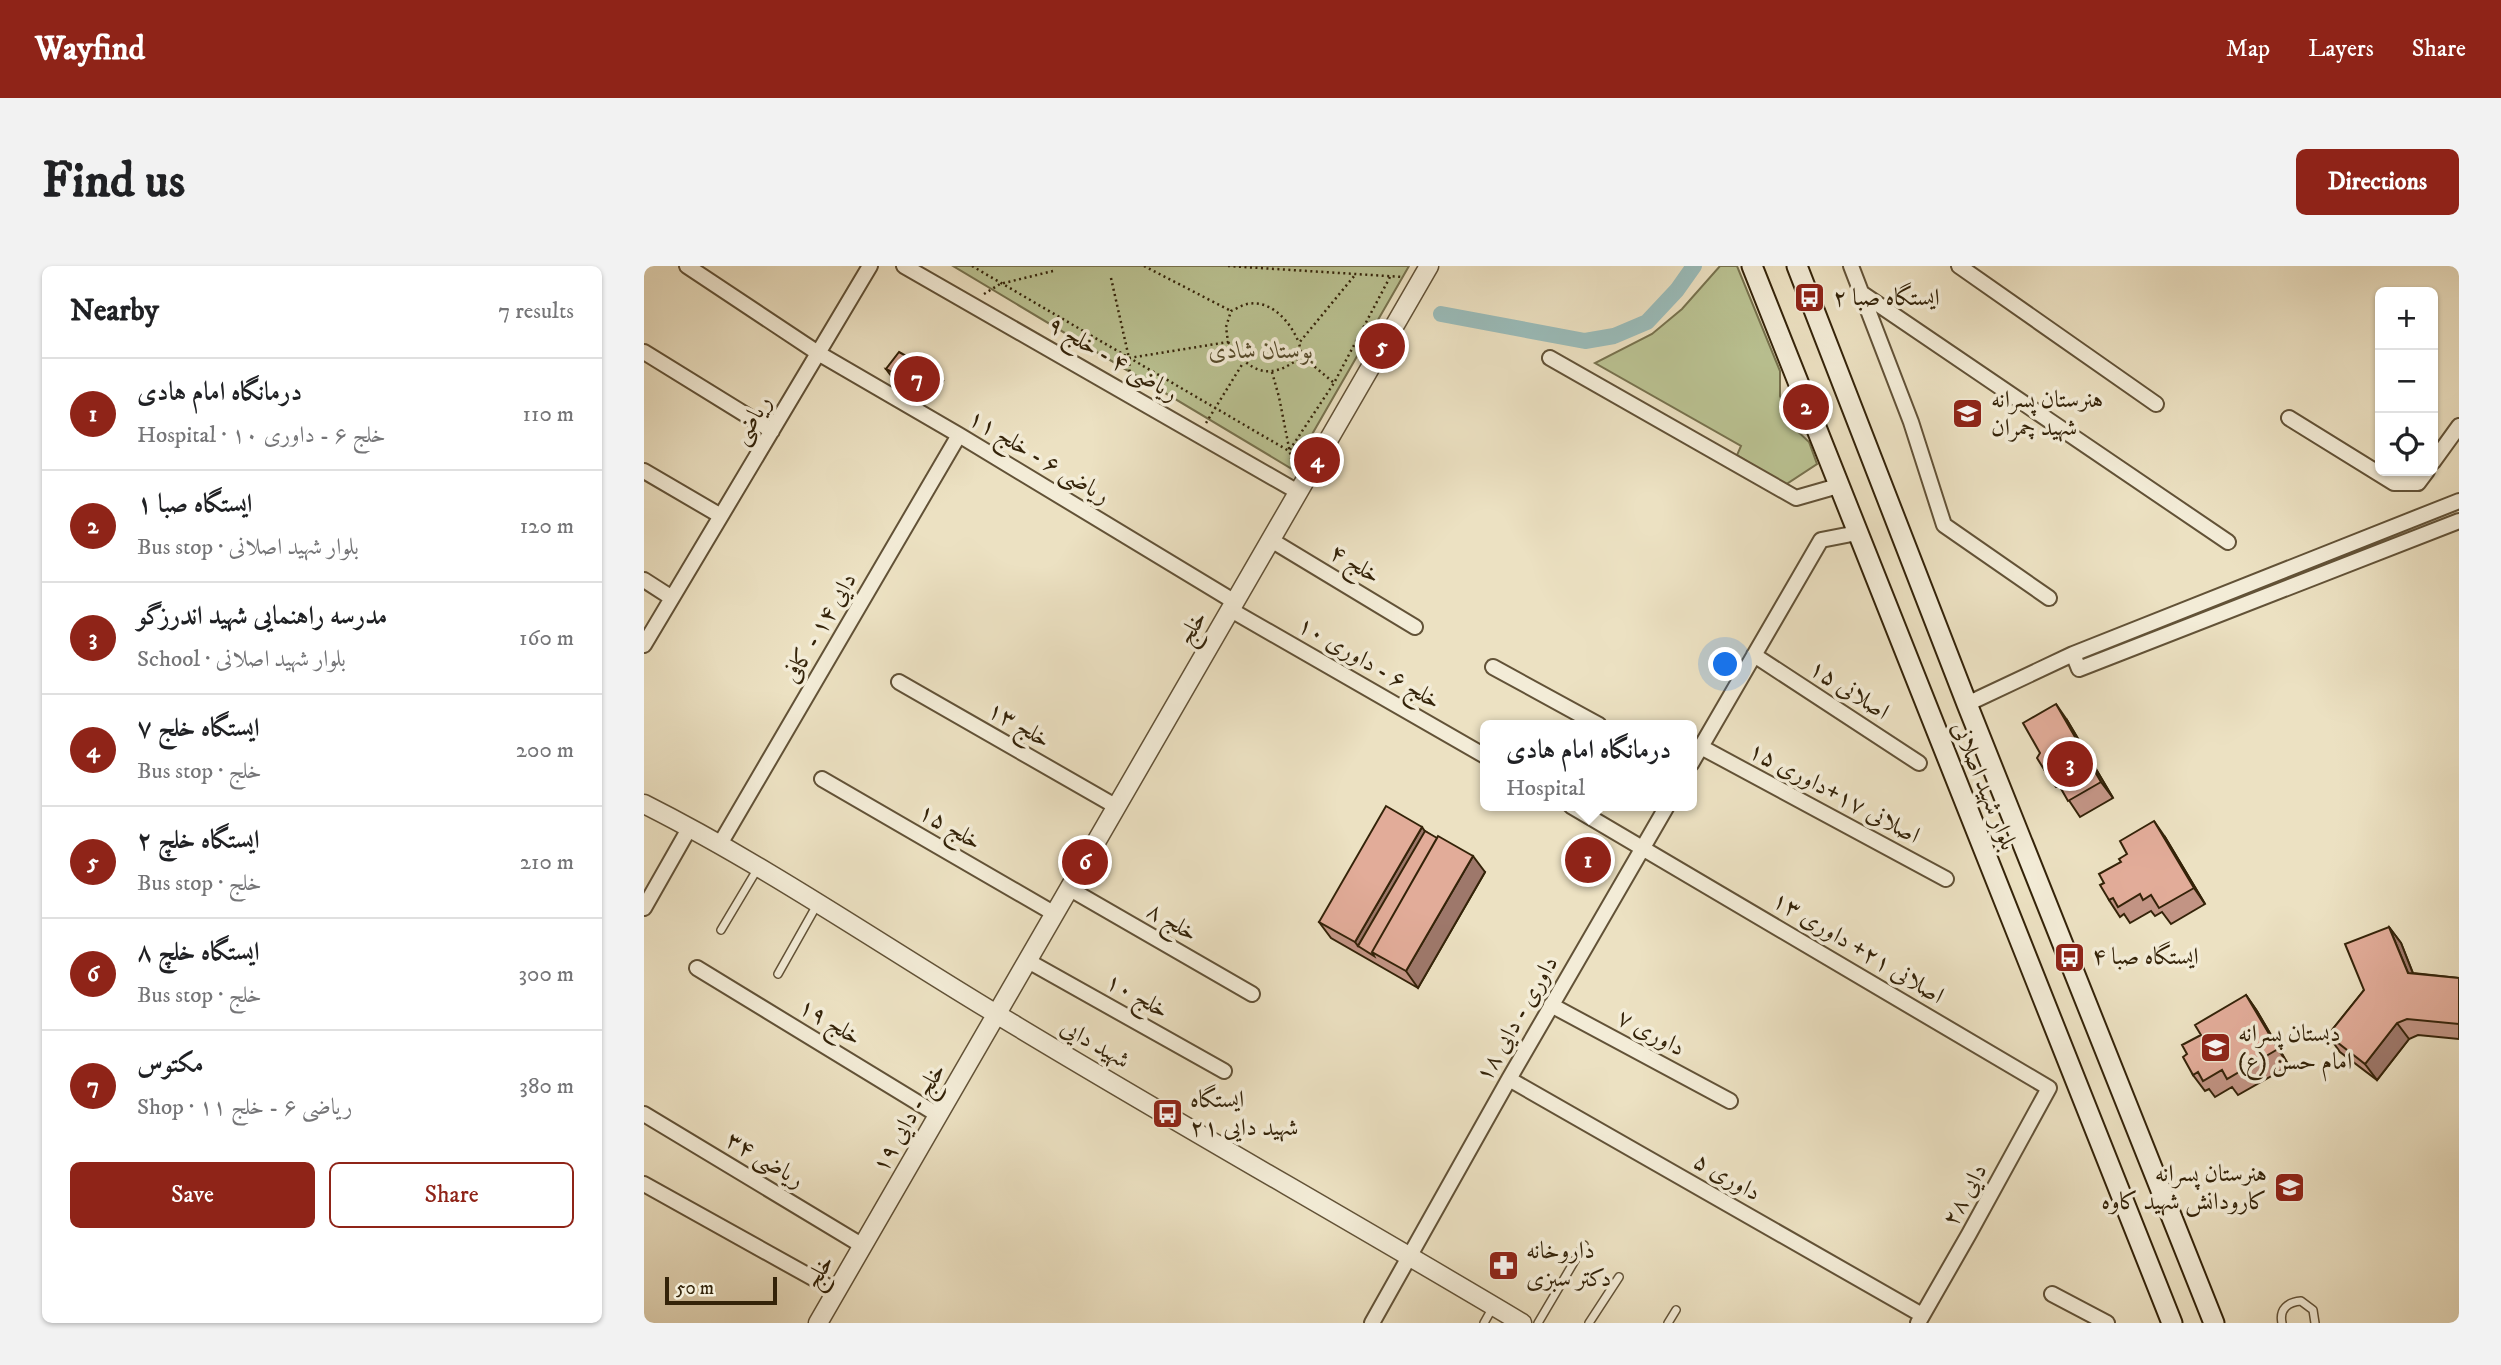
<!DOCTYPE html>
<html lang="en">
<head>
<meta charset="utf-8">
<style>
	:root { --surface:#fff; --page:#f2f2f2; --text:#202124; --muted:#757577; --line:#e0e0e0; --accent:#8f2418 }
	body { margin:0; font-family:"IM FELL DW Pica",Amiri,serif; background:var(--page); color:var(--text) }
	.controls { position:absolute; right:21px; top:21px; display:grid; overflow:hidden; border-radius:10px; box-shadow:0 2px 5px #0004 }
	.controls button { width:63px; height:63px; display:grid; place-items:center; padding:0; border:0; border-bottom:2px solid var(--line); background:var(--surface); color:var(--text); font:35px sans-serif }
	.scale { position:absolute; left:21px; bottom:18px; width:112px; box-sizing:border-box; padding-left:7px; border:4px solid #342309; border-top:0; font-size:19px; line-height:24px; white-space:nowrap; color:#342309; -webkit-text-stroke:5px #f3ecd7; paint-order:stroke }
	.you { position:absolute; left:1082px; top:399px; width:24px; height:24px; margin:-18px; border:5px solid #fff; border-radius:50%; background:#1a73e8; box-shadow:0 0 0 10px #1a73e833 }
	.badge { display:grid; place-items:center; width:46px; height:46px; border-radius:50%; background:var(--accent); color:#fff; font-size:23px; font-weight:700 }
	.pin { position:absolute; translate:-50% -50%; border:4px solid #fff; box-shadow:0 2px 7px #0006 }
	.popup { position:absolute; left:836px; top:454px; width:217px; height:91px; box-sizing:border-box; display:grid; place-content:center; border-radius:10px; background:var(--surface); filter:drop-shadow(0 2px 5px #0005); font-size:23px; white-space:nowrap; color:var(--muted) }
	.popup b { font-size:26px; color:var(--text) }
	.popup::after { content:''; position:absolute; left:50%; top:100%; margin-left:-14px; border:14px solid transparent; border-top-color:var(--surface) }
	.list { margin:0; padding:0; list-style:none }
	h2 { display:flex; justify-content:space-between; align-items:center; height:91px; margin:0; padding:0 28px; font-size:30px }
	h2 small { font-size:23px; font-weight:400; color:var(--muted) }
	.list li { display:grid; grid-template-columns:46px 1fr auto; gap:21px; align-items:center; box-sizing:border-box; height:112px; padding:0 28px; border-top:2px solid var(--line) }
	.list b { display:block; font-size:26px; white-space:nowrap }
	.list p { margin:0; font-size:23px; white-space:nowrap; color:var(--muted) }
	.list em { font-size:23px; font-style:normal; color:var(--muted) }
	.actions { display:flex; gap:14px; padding:21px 28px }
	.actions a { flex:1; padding:16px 0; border:2px solid var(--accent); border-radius:10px; text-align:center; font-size:24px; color:var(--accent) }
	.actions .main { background:var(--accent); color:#fff }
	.icon { flex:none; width:38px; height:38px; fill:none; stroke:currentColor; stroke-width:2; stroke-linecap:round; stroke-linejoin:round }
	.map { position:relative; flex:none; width:1815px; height:1057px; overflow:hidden; border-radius:10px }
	header { display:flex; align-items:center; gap:42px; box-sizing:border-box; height:98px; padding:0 35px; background:var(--accent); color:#fff }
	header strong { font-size:33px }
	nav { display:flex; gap:38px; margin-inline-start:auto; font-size:24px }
	.intro { display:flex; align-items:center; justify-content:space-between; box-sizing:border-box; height:168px; padding:0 42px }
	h1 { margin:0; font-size:49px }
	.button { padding:18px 32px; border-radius:10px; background:var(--accent); color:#fff; font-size:24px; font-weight:700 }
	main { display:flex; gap:42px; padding:0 42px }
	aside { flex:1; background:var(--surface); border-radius:10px; box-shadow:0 2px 5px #0004 }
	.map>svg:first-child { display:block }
	.green { fill:#bac292; stroke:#77724e; stroke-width:2 }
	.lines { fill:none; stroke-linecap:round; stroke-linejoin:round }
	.canal { stroke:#9abcba; stroke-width:16 }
	.service-casing { stroke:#625237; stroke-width:10 }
	.minor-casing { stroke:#625237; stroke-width:18 }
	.tertiary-casing { stroke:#625237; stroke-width:21 }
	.secondary-casing { stroke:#342309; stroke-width:23 }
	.path { stroke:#342309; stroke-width:2.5; stroke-dasharray:2 3.5; stroke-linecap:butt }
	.service { stroke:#f3ecd7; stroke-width:7 }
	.minor { stroke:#f3ecd7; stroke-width:14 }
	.tertiary { stroke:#f3ecd7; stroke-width:18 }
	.secondary { stroke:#f3ecd7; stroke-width:19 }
	.wall { fill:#c29484; stroke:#342309; stroke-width:2 }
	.shaded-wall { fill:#9e786b; stroke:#342309; stroke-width:2 }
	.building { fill:#e2ac99; stroke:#342309; stroke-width:2 }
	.labels { text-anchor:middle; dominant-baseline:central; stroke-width:7; stroke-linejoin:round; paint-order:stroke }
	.poi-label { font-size:24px; fill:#342309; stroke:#f3ecd7; text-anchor:start }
	.park-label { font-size:24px; font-style:italic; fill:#564b2b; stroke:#f3ecd7 }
	.street-label { font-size:24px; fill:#342309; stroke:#f3ecd7 }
</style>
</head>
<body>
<header>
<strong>Wayfind</strong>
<nav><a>Map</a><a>Layers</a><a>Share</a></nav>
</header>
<div class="intro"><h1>Find us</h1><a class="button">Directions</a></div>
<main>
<aside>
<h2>Nearby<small>7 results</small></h2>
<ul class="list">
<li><span class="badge">1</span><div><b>درمانگاه امام هادی</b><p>Hospital · خلج ۶ - داوری ۱۰</p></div><em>110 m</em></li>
<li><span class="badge">2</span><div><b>ایستگاه صبا ۱</b><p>Bus stop · بلوار شهید اصلانی</p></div><em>120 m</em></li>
<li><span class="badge">3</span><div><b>مدرسه راهنمایی شهید اندرزگو</b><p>School · بلوار شهید اصلانی</p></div><em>160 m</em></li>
<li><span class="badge">4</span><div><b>ایستگاه خلج ۷</b><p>Bus stop · خلج</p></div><em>200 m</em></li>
<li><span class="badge">5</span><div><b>ایستگاه خلچ ۲</b><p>Bus stop · خلج</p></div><em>210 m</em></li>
<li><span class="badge">6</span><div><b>ایستگاه خلچ ۸</b><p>Bus stop · خلج</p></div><em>300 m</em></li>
<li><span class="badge">7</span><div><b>مکتوس</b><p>Shop · ریاضی ۶ - خلج ۱۱</p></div><em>380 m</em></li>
</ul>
<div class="actions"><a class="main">Save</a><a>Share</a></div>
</aside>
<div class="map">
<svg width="1815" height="1057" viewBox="0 0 1815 1057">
	<rect width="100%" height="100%" fill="#ece1c2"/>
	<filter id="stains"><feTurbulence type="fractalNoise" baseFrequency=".00286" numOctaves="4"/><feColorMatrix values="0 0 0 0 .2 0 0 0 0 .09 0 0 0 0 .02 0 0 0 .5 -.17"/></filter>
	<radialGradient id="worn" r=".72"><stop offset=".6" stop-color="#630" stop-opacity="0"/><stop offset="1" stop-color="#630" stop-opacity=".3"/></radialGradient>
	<path class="green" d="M309 0H765L648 203Z
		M1076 0H1093L1136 105V130L1148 160 1165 176 1173 198 1141 219 1093 189 1097 180 951 97 1008 68 1038 43Z"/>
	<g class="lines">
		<path class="canal" d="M797 48 941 75 970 70 1003 56 1033 24 1050 0"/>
		<defs>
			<path id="service" d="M77 664 114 602
				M134 708 174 637
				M840 1057 849 1041
				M894 1057 940 979
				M945 1057 975 1011
				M1024 1057 1032 1044
				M1638 1057C1635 1043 1644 1036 1657 1035L1669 1044 1671 1057"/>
			<path id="minor" d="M43 0 174 87 315 169 591 336
				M260 0 654 226
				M1207 0 1267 156 1300 259 1405 332
				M1315 0 1512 138
				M1219 28 1584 276
				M0 86 128 165
				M906 92 1152 232 1194 220
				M1645 152 1750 217H1774L1783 205
				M1789 196 1815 160
				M0 205 77 250
				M627 274 771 361
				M0 314 28 332
				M587 344 841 490
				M0 379 226 0
				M1429 388 1435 403 1815 255
				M1110 389 1275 497
				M849 401 955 459
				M255 416 473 541
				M1323 438 1429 388 1815 235
				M1057 481 1302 613
				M1047 498 1177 274 1213 267
				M178 513 411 648
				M927 540 1405 822 1325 968 1274 1057
				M76 578 315 169
				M426 623 608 728
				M0 642 46 561
				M384 695 580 805
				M53 702 294 849
				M907 739 1086 835
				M865 813 1278 1049
				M0 848 219 980
				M0 918 192 1025
				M1408 1028 1463 1057
				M728 1057 865 813 1023 540"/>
			<path id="tertiary" d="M0 538C123 600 236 678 354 749 527 854 704 953 878 1057
				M174 1057 785 0"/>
			<path id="secondary" d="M1108 0 1528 1057
				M1153 0 1323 438 1570 1057"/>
		</defs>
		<use href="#service" class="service-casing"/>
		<use href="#minor" class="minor-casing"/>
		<use href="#tertiary" class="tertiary-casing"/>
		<use href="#secondary" class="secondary-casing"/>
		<path class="path" d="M328 0 645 185 690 117 746 11
			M500 0 587 45
			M584 0 759 11
			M467 12 485 92 486 114
			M340 28 356 18 409 5
			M584 76C606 107 626 116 658 90L655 77 711 9
			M658 90 690 117
			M485 92 584 76 582 61 587 45C592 43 598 39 603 38 628 33 647 57 655 77
			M628 106 635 131 649 202
			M562 157 599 97"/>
		<use href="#service" class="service"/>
		<use href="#minor" class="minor"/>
		<use href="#tertiary" class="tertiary"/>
		<use href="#secondary" class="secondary"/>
	</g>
	<path class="wall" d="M242 103 299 115 288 133 248 111Z
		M1423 454 1469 532 1436 551 1416 521H1412L1401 505 1396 487Z
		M781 565 841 606 774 722 687 672 675 656Z
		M1521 571 1561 638 1527 658 1518 646 1511 650 1507 645 1486 657 1480 648 1476 651 1465 634 1460 617Z
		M1745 661 1757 677 1769 707 1815 712V773L1774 769 1765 773 1733 814 1696 786 1684 769 1720 724Z
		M1602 729 1613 745 1645 800 1594 829 1588 821 1571 831 1565 823 1561 825 1549 809 1543 788 1557 769Z"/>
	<path class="shaded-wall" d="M293 107 299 115 288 133 282 124Z
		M1412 438 1423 454 1469 532 1457 516Z
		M1510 555 1521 571 1561 638 1550 622Z
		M778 561 789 577 714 680 711 676Z
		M829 590 841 606 774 722 762 705Z
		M1745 661 1757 677 1775 723 1764 707Z
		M1602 729 1613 745 1645 800 1634 783Z
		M1753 757 1765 773 1733 814 1721 798Z"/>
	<path class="building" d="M255 86 293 107 282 124 242 103Z
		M1412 438 1457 516 1424 535 1407 505H1401L1393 492 1396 487 1379 457Z
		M742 540 778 561 711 676 675 656Z
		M1510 555 1550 622 1515 642 1507 629 1499 634 1496 628 1474 641 1469 632 1465 634 1456 619 1460 617 1455 608 1477 596 1475 593 1483 588 1476 575Z
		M781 565 793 572 728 686 730 690 714 680Z
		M794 570 829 590 762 705 728 686Z
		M1745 661 1764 707 1815 712V758L1763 753 1753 757 1721 798 1684 769 1720 724 1701 678Z
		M1602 729 1634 783 1583 813 1578 804 1559 815 1554 806 1549 809 1539 791 1543 788 1538 779 1557 769 1551 759Z"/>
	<defs>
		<symbol id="bus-square" viewBox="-11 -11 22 22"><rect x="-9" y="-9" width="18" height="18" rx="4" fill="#8f2418" stroke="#f3ecd7"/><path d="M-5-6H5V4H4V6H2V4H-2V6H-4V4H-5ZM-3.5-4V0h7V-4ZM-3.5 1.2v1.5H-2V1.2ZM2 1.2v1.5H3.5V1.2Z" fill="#fff"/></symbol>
		<symbol id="school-square" viewBox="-11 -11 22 22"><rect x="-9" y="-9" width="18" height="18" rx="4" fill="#8f2418" stroke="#f3ecd7"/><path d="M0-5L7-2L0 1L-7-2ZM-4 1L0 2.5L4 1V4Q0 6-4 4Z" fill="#fff"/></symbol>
		<symbol id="pharmacy-square" viewBox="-11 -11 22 22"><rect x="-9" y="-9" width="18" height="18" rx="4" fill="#8f2418" stroke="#f3ecd7"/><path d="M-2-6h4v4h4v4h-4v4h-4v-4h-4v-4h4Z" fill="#fff"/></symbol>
	</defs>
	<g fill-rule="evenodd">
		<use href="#bus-square" x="1148" y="14" width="35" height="35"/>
		<use href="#school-square" x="1306" y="130" width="35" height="35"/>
		<use href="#bus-square" x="1408" y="674" width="35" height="35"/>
		<use href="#school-square" x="1554" y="764" width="35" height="35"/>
		<use href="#bus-square" x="506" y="830" width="35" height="35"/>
		<use href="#school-square" x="1628" y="904" width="35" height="35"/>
		<use href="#pharmacy-square" x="842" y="982" width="35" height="35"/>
	</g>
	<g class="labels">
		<g class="poi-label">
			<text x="1189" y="32">ایستگاه صبا ۲</text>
			<text x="1347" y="134">هنرستان پسرانه<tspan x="1347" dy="28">شهید چمران</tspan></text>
			<text x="1448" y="691">ایستگاه صبا ۴</text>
			<text x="1594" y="768">دبستان پسرانه<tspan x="1594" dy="28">امام حسن (ع)</tspan></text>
			<text x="546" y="834">ایستگاه<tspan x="546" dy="28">شهید دایی ۲۱</tspan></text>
			<text x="1623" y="908" text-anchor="end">هنرستان پسرانه<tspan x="1623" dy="28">کارودانش شهید کاوه</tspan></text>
			<text x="882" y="985">داروخانه<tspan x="882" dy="28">دکتر سبزی</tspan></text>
		</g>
		<g class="park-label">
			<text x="617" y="85">بوستان شادی</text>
		</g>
		<g class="street-label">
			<text transform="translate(469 93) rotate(30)">ریاضی ۴ - خلج ۹</text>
			<text transform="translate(108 154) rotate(-59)">ریاضی</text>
			<text transform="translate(395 191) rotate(31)">ریاضی ۶ - خلج ۱۱</text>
			<text transform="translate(711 298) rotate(31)">خلج ۴</text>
			<text transform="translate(176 362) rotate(-60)">دایی ۱۴ - کافی</text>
			<text transform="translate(548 362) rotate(-60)">خلج</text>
			<text transform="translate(725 397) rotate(30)">خلج ۶ - داوری ۱۰</text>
			<text transform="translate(1205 424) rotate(33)">اصلانی ۱۵</text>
			<text transform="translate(375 459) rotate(30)">خلج ۱۳</text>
			<text transform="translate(1340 520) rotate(68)">بلوار شهید اصلانی</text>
			<text transform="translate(1190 527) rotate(28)">اصلانی ۱۷+داوری ۱۵</text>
			<text transform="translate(306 561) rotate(30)">خلج ۱۵</text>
			<text transform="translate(528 656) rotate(30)">خلج ۸</text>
			<text transform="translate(1214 682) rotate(31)">اصلانی ۲۱+ داوری ۱۳</text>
			<text transform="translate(493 730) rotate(29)">خلج ۱۰</text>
			<text transform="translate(873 753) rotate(-60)">داوری - دایی ۱۸</text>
			<text transform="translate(186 756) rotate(31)">خلج ۱۹</text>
			<text transform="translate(1007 767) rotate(28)">داوری ۷</text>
			<text transform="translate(451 778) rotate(30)">شهید دایی</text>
			<text transform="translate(265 852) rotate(-60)">خلج - دایی ۱۹</text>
			<text transform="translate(121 894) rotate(31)">ریاضی ۳۴</text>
			<text transform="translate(1083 911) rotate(30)">داوری ۵</text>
			<text transform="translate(1321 929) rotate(-61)">دایی ۲۸</text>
			<text transform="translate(175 1006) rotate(-60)">خلج</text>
		</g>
	</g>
	<rect width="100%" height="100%" filter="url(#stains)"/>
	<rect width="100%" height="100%" fill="url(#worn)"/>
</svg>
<div class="controls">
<button>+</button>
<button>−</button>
<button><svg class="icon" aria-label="locate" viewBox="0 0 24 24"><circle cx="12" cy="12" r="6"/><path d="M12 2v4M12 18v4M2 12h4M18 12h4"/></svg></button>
</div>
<div class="scale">50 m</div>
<div class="you"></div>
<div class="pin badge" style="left:944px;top:594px">1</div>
<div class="popup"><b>درمانگاه امام هادی</b>Hospital</div>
<div class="pin badge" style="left:1162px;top:141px">2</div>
<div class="pin badge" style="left:1426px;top:498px">3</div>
<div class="pin badge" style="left:673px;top:194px">4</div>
<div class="pin badge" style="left:738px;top:80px">5</div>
<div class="pin badge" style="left:441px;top:596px">6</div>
<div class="pin badge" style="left:273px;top:113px">7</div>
</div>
</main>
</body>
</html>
